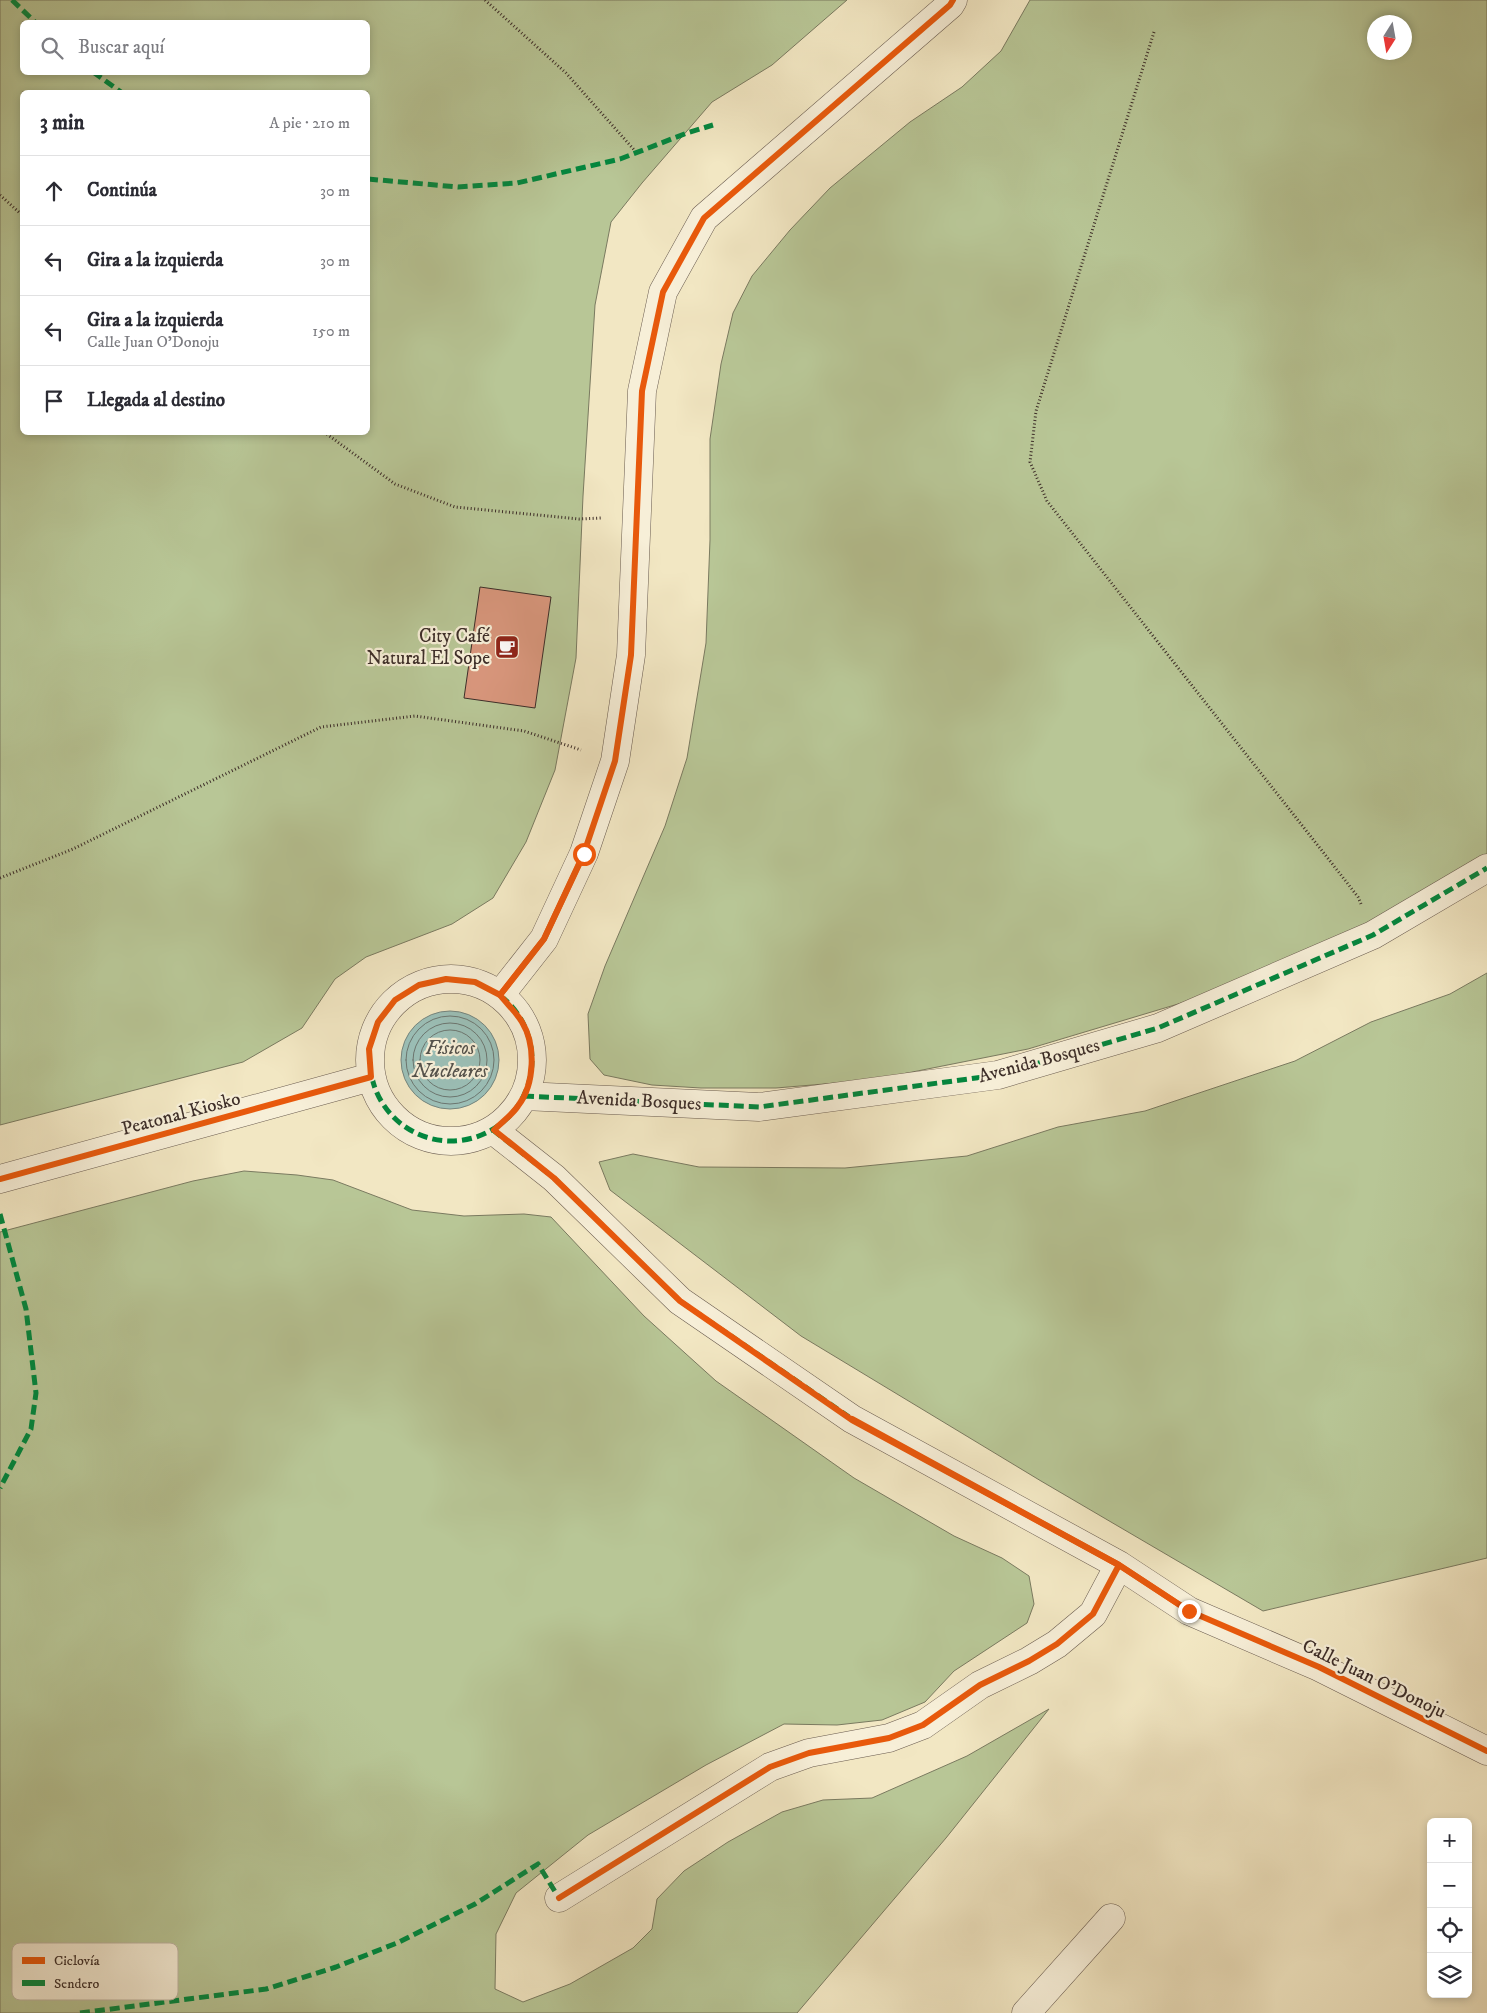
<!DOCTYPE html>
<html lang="es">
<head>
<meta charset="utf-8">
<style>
	:root { --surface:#fff; --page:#f7f7f7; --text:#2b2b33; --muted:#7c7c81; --line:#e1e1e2 }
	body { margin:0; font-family:"IM FELL DW Pica",serif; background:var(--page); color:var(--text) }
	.controls { position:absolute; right:15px; bottom:15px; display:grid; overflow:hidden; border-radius:8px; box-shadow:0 2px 8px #0003 }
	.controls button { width:45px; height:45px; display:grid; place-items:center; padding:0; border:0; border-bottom:1px solid var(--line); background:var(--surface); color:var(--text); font:25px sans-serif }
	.compass { position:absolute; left:1367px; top:15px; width:45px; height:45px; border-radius:50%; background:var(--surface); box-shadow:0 2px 8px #0003; rotate:191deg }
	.stop { position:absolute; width:15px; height:15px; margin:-11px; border:4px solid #ea580c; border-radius:50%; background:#fff }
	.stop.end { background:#ea580c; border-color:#fff; box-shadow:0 1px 5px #0008 }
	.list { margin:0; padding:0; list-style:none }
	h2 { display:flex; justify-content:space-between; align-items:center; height:65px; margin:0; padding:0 20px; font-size:21px }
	h2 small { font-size:16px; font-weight:400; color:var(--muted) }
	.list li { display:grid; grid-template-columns:32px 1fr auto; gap:15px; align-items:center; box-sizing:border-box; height:70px; padding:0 20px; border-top:1px solid var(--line) }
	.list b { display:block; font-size:19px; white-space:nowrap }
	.list p { margin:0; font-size:16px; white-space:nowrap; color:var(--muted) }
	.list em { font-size:16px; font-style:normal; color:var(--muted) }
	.icon { flex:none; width:28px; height:28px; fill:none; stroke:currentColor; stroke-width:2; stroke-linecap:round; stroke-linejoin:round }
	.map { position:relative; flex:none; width:1487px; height:2013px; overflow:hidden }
	.search { position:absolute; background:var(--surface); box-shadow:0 2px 8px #0003; left:20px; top:20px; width:350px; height:55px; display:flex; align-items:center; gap:12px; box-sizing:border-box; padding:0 18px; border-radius:8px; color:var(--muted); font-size:19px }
	.panel { position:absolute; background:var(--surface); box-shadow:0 2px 8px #0003; left:20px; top:90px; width:350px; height:345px; border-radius:8px }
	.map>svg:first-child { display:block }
	.green { fill:#b8c696; stroke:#7a7a60; fill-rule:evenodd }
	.water { fill:#9bbfb7; stroke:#75857e }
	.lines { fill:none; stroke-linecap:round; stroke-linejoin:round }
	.shore { stroke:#6c7670; stroke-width:1 }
	.building { fill:#d8967c; stroke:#3d2e29 }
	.minor-casing { stroke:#6a5c50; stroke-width:29 }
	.path { stroke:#3d2e29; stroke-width:3; stroke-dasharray:1 2.5; stroke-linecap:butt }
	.minor { stroke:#f7efd8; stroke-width:28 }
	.quiet { stroke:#00873e; stroke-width:5; stroke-dasharray:10 5; stroke-linecap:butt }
	.cycleway-casing { stroke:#f7efd8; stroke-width:9 }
	.cycleway { stroke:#e8590c; stroke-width:6 }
	.route { stroke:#ea580c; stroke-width:6 }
	.labels { text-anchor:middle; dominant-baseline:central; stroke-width:4.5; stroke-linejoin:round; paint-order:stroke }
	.poi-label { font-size:19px; fill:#3d2e29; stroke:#f7efd8; text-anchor:end }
	.street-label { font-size:19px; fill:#3d2e29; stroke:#f7efd8 }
	.water-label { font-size:20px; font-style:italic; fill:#54524c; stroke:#f7efd8 }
	.key { fill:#f7efd8; stroke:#bfb5a4; stroke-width:1 }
	.key-label { font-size:14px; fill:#3d2e29 }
</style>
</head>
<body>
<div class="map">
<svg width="1487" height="2013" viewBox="0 0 1487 2013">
	<rect width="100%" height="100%" fill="#f2e7c3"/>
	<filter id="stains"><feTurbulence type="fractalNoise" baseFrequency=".004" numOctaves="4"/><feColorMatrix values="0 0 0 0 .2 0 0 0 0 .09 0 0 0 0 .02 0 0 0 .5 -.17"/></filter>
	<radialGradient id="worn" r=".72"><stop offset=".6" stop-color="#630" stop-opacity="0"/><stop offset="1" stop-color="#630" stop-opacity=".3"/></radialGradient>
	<path class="green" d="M0 0H847L772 65 712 102 642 183 611 222 595 305 583 496 576 658 555 770 526 842 493 898 452 924 366 957 335 979 302 1028 243 1062 0 1125ZM22 22H368V72H22ZM22 92H368V432H22Z
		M1030 0H1487V857L1348 935 1208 995 1028 1049 872 1080 776 1088H701L652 1085 604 1075 590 1059 588 1014 605 966 665 826 687 758 706 643 710 540V439L721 364 733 313 752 276 790 230 830 188 910 122 962 87 1001 51ZM1374 22H1404V52H1374Z
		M1487 973V1558L1263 1611 1041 1481 801 1336 610 1190 599 1162 633 1154 699 1167 845 1168 967 1156 1058 1127 1145 1111 1295 1061 1371 1022 1450 994Z
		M244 1171 297 1175 333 1180 412 1210 464 1216 524 1214 551 1217 644 1316 716 1381 854 1478 954 1536 1002 1558 1029 1576 1034 1604 1027 1623 954 1671 925 1702 882 1720 837 1725 784 1724 706 1765 588 1835 516 1893 496 1934 495 1989 523 2002 570 1984 633 1948 652 1929 657 1899 684 1871 728 1842 782 1812 823 1800 872 1798 967 1756 1049 1709 946 1838 797 2013H0V1232L193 1181Z"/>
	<path class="water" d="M401 1060a49 49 0 1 1 98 0a49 49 0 1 1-98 0Z"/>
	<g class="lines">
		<path class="shore" d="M406 1060a44 44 0 1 1 88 0a44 44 0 1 1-88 0Z
			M413 1060a37 37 0 1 1 74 0a37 37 0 1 1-74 0Z
			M420 1060a30 30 0 1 1 60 0a30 30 0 1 1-60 0Z"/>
	</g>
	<path class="building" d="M480 587 551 597 535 708 464 698Z"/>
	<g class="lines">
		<defs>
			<path id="minor" d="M370 1060a81 81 0 1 1 162 0a81 81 0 1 1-162 0Z
				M500 995 544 939 584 853 615 761 631 655 642 391 663 292 704 218 950 5 953 0
				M524 1096 759 1107 998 1075 1158 1028 1373 935 1487 868
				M493 1130 554 1178 680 1301 852 1419 1119 1565 1189 1611 1319 1667 1487 1751
				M0 1179 371 1077
				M559 1898 770 1767 809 1753 889 1738 923 1725 980 1685 1029 1661 1057 1644 1093 1614 1119 1565
				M1026 2013 1111 1918"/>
		</defs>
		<use href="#minor" class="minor-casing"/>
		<path class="path" d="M485 0 566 73 636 152
			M1154 32 1036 411 1030 462 1047 501 1341 875 1358 897 1361 904
			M0 195 22 215
			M324 432 395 484 455 507 579 519 602 518
			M0 878 73 849 321 727 415 716 524 731 581 750"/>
		<use href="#minor" class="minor"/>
		<path class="quiet" d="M12 0 35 22
			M93 72 121 92
			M368 179 458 187 517 183 620 159 687 133 713 125
			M370 1060a81 81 0 1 1 162 0a81 81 0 1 1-162 0Z
			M524 1096 759 1107 998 1075 1158 1028 1373 935 1487 868
			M493 1130 554 1178 680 1301 852 1419
			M0 1214 26 1309 36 1393 31 1429 0 1488
			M80 2013 266 1989 336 1967 397 1943 475 1904 538 1864 559 1898"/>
		<defs>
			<path id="cycleway" d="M0 1179 371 1077 369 1049 378 1022 395 1000 419 985 446 979 475 982 500 995 544 939 584 853 615 761 631 655 642 391 663 292 704 218 950 5 953 0
				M852 1419 1119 1565 1189 1611 1319 1667 1487 1751
				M559 1898 770 1767 809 1753 889 1738 923 1725 980 1685 1029 1661 1057 1644 1093 1614 1119 1565"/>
		</defs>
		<use href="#cycleway" class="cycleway-casing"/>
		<use href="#cycleway" class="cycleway"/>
	</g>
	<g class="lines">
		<path class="route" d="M584 854 544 939 500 995C507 1004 516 1012 522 1022 536 1045 535 1084 518 1106 512 1115 502 1122 494 1130L554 1178 680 1301 852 1420 1119 1565 1189 1611"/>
	</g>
	<defs>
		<symbol id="cafe-square" viewBox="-11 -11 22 22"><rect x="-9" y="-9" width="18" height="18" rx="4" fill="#8f2418" stroke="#f7efd8"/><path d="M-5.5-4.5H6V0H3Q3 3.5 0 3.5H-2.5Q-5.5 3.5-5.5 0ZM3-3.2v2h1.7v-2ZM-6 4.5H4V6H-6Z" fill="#fff"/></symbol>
	</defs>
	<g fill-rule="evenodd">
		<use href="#cafe-square" x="493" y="633" width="28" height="28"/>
	</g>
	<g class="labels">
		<g class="poi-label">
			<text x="490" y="636">City Café<tspan x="490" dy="22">Natural El Sope</tspan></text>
		</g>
		<g class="street-label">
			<text transform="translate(1039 1061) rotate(-15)">Avenida Bosques</text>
			<text transform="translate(639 1101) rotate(3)">Avenida Bosques</text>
			<text transform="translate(181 1114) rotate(-15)">Peatonal Kiosko</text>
			<text transform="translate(1374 1679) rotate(26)">Calle Juan O'Donoju</text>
		</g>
		<g class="water-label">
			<text x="450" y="1048">Físicos<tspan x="450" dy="23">Nucleares</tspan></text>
		</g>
	</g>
	<rect x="12" y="1943" width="166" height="57" rx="8" class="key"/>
	<rect x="22" y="1957" width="23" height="7" fill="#e8590c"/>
	<rect x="22" y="1980" width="23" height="6" fill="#00873e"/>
	<g class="key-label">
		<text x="54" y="1965">Ciclovía</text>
		<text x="54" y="1988">Sendero</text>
	</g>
	<rect width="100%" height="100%" filter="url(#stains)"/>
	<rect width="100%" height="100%" fill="url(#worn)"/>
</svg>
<div class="controls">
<button>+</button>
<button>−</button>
<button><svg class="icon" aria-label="locate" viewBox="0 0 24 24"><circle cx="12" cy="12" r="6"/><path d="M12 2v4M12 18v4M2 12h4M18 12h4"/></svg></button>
<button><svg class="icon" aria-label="layers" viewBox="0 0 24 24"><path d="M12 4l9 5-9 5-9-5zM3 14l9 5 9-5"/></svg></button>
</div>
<svg class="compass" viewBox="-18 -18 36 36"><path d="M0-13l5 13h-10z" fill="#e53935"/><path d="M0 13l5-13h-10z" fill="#7c7c81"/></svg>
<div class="stop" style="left:584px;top:854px"></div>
<div class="stop end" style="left:1189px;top:1611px"></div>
<div class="search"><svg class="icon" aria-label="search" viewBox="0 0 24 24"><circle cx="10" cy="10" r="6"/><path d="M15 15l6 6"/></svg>Buscar aquí</div>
<section class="panel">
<h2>3 min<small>A pie · 210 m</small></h2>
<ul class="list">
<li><svg class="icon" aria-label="ahead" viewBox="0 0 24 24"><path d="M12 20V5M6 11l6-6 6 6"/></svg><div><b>Continúa</b></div><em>30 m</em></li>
<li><svg class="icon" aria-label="left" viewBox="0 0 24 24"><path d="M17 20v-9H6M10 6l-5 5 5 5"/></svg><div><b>Gira a la izquierda</b></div><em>30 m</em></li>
<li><svg class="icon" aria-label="left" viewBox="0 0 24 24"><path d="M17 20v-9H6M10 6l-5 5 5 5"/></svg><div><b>Gira a la izquierda</b><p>Calle Juan O'Donoju</p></div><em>150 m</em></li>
<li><svg class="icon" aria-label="arrive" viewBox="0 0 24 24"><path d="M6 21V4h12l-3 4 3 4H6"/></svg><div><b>Llegada al destino</b></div></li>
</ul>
</section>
</div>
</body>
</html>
